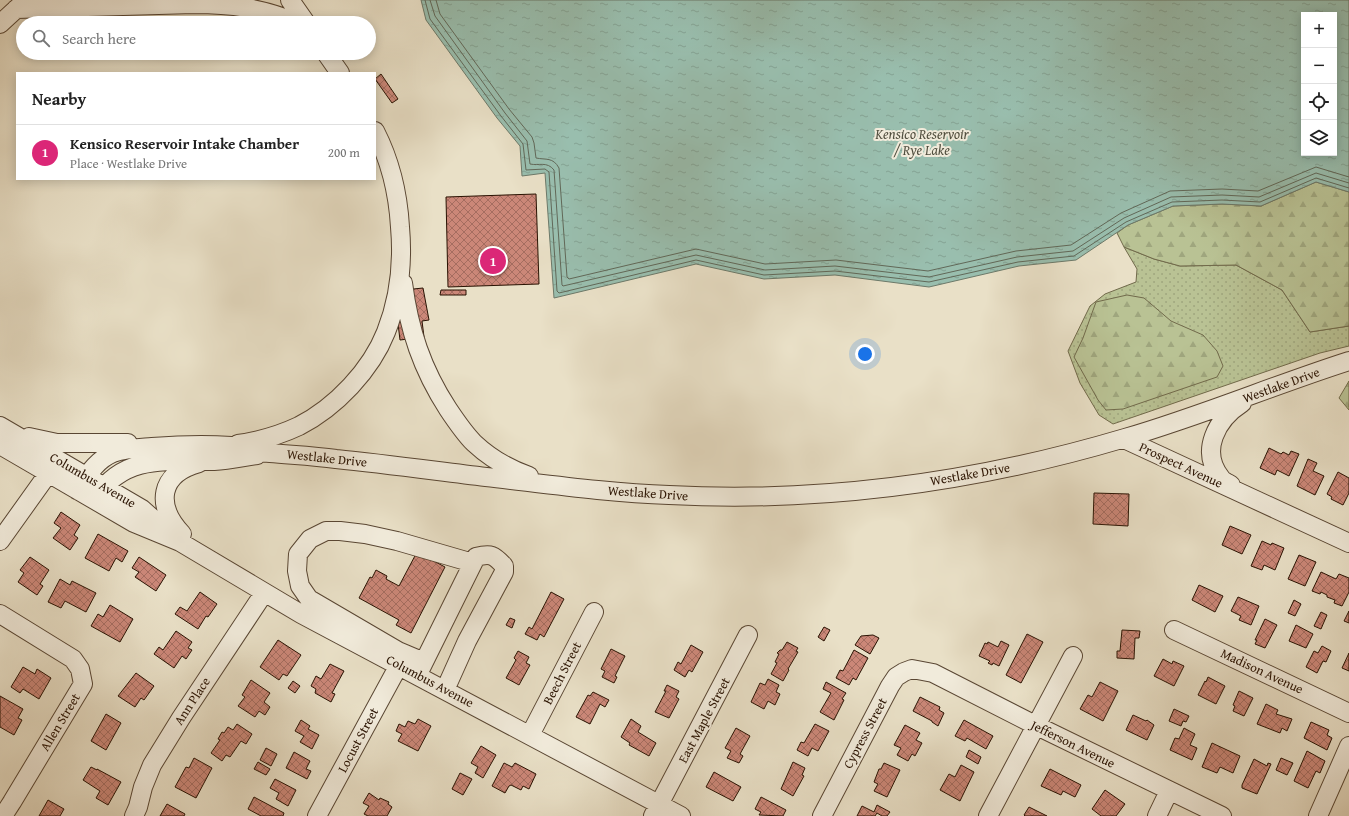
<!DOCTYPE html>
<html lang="en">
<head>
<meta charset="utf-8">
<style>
	:root { --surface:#fff; --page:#f6f6f6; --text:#222; --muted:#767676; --line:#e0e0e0; --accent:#db2777 }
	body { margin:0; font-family:"Gentium Book Plus",serif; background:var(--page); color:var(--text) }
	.controls { position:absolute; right:12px; top:12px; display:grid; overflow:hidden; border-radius:0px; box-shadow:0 2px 10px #0003 }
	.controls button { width:36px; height:36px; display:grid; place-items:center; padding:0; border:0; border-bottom:1px solid var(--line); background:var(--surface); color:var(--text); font:20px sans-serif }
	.you { position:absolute; left:865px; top:354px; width:14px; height:14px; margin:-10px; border:3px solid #fff; border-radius:50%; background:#1a73e8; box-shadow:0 0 0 6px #1a73e833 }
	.badge { display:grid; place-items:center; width:26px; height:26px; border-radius:50%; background:var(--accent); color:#fff; font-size:13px; font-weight:700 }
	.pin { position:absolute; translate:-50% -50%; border:2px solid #fff; box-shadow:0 1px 4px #0006 }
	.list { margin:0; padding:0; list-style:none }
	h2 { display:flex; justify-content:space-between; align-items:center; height:52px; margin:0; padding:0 16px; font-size:17px }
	h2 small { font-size:13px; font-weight:400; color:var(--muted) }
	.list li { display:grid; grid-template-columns:26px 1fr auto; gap:12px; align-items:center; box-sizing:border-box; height:56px; padding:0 16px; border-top:1px solid var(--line) }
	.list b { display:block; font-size:15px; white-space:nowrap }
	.list p { margin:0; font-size:13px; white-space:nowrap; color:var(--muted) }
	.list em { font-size:13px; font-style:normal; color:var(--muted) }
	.icon { flex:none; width:22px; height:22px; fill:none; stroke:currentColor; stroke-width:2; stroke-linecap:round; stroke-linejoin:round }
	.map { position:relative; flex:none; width:1349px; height:816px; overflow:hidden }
	.search { position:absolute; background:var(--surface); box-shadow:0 2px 10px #0003; left:16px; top:16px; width:360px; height:44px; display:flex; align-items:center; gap:10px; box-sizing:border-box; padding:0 14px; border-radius:22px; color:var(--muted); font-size:15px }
	.panel { position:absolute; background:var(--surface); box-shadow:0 2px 10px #0003; left:16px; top:72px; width:360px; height:108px; border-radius:0px }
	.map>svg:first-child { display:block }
	.grass { fill:url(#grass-dots); stroke:#716a4b }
	.forest { fill:url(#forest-firs); stroke:#716a4b }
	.water { fill:url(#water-ripples); stroke:#6c7969; fill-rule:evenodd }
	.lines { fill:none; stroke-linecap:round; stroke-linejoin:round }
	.shore { stroke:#616858; stroke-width:1 }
	.building { fill:url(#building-cross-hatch); stroke:#291202 }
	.minor-casing { stroke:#594633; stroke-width:20 }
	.minor { stroke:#f1ebdb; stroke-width:18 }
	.labels { text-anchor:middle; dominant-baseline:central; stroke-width:4; stroke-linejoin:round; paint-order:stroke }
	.street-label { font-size:13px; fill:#291202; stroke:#f1ebdb }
	.water-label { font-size:14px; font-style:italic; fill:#504e3e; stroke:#f1ebdb }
</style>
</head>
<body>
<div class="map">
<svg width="1349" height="816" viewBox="0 0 1349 816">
	<defs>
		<pattern id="grass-dots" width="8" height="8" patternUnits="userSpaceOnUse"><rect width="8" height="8" fill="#b9c294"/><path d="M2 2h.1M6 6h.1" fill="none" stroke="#9fa67e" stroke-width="1.8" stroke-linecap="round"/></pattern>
		<pattern id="forest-firs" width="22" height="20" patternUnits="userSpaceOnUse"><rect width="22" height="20" fill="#b9c294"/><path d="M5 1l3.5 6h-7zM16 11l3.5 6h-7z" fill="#9fa67e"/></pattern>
		<pattern id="water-ripples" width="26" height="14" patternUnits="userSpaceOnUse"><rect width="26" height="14" fill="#99beae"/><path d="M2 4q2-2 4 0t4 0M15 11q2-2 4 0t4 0" fill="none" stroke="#84a294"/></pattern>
		<pattern id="building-cross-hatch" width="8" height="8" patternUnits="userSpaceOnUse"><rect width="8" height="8" fill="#cb8778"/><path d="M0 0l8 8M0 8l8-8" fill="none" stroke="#a56d60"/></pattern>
	</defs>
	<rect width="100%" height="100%" fill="#e9e0c7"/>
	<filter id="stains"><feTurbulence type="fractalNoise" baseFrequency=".005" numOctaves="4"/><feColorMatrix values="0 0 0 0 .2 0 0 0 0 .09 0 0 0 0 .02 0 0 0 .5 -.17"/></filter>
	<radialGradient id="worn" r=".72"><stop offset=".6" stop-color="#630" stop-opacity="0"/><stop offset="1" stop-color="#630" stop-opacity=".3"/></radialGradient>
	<path class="grass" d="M1124 247 1154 259 1180 266 1236 265 1282 290 1310 332 1349 326V346L1320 353 1113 424 1099 415 1080 383 1068 351 1090 306 1105 294 1136 282 1137 269Z"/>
	<path class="forest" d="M1316 182 1349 192V326L1310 332 1282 290 1236 265 1180 266 1154 259 1124 247 1117 233 1128 225 1173 206 1222 204 1261 206Z
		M1127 295 1144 298 1171 321 1203 335 1217 351 1223 366 1217 377 1123 409 1106 410 1098 400 1074 357 1083 338 1096 302Z
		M1349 381V410L1339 398Z"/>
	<path class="water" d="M421 0H1349V192L1316 182 1261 206 1222 204 1173 206 1128 225 1076 260 1019 266 929 287 835 275 764 279 696 264 554 298 545 173 522 176 520 146 497 118 426 20ZM1304 15H1334V153H1304Z"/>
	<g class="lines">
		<path class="shore" d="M425 0 430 19 501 116 523 144 526 170 545 169 549 172 557 291 559 293 696 260 764 275 835 271 929 282 1018 262 1074 256 1126 222 1172 202 1222 200 1260 202 1316 178 1349 188
			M430 0 435 16 505 113 527 141 530 164C539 166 547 161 554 170L562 285 563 286 696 255 765 270 835 266 929 277 1017 257 1073 251 1124 218 1171 197 1222 195 1259 197 1316 173 1349 183
			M436 0 440 14 509 109 532 137 534 143 536 158C546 160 553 157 559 168L567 277 569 279 696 249 765 264 836 260 928 271 1016 251 1071 245 1121 213 1170 191 1222 189 1258 191 1316 167 1349 177"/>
	</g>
	<path class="building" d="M381 74 398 99 392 103 375 79Z
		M536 194 539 284 448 287 446 197Z
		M423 288 429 320 422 321 424 337 400 340 395 299 404 290Z
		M441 290H466V295H440Z
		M1269 448 1281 454 1283 452 1289 455 1291 451 1299 454 1289 476 1277 470 1275 475 1260 468Z
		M1308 459 1317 463 1313 471 1324 476 1315 495 1297 486Z
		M1338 472 1349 478V493L1343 505 1331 499 1332 497 1327 494Z
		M1094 493 1129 494 1128 526 1093 524Z
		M61 512 80 525 74 535 78 538 70 550 53 538 61 528 54 523Z
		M1230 526 1251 535 1242 554 1222 545Z
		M98 534 128 551 122 562 116 558 109 571 85 558Z
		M1262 541 1271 545 1272 543 1284 548 1275 570 1264 565 1262 570 1251 566Z
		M417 552 445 567 411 633 396 625 399 620 359 598 370 577 372 578 376 570 387 576 386 579 399 586Z
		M1299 555 1316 562 1305 586 1288 579Z
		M30 557 49 570 40 584 43 586 37 595 18 582 24 573 20 570Z
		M139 557 166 575 156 591 135 577 139 572 132 568Z
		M1321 572 1336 579 1339 574 1349 578V592L1342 606 1334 603 1335 600 1327 597V595L1321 592 1320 594 1312 591Z
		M60 579 70 585 72 581 96 593 86 612 65 601 61 608 48 602Z
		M1199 585 1223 596 1215 612 1192 600Z
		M200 592 217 604 208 617 206 616 198 629 175 614 180 607 187 611Z
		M551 592 564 599 544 637 540 634 537 640 525 634 529 627 532 629Z
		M1238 597 1259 606 1251 625 1239 620 1241 616 1231 611Z
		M1294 600 1301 604 1295 616 1288 613Z
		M110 605 133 619 120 642 91 626 98 614 103 617Z
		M1349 611V623L1344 621Z
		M1321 612 1327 615 1321 629 1314 626Z
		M510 618 515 620 512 628 506 625Z
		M1265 619 1277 625 1265 648 1255 644 1257 640H1255Z
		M1296 625 1313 634 1306 648 1289 641Z
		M824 627 830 630 824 641 818 637Z
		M1122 630 1140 631 1139 638H1135L1134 659 1117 658V651H1120Z
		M176 631 192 642 188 648 192 650 186 659 182 656 174 668 154 654 159 647 163 650Z
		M1027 634 1043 642 1021 683 1006 675Z
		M873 635 879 638 870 654 855 645 861 636Z
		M278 640 301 655 287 676 283 674 279 680 260 667Z
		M1001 641 1009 645 999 666 993 663 992 665 988 663 990 661 979 656 985 643 987 644 988 642 998 647Z
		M787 642 798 648 796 651 798 652 788 669 789 670 783 681 771 674 777 663 775 662 779 654 777 653 780 650H782Z
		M691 645 703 652 692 672 689 670 685 677 674 670 678 662 681 664Z
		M1322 646 1331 651 1326 662 1323 661 1317 673 1306 667 1314 651 1318 653Z
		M611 649 625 656 615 676 617 677 614 683 602 677 605 671 601 669Z
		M854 650 868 658 856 680 853 678 849 685 836 678 840 670 843 671Z
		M518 651 529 657 526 663 530 665 519 685 506 678 516 660 514 658Z
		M1349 653V671L1342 668Z
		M1163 659 1172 664 1173 661 1184 666 1174 686 1154 676Z
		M330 664 344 671 332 693 335 694 331 702 315 693 316 689 311 686 316 676 321 679Z
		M23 667 35 674 37 669 51 678 39 699 23 689 20 693 11 687Z
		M136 673 154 686 144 700 141 698 135 707 118 696Z
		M1208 677 1225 686 1216 704 1198 695 1205 681 1206 682Z
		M768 679 779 685 776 692 780 694 775 705 768 701 764 709 751 702 760 683 765 685Z
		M251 680 270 693 264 702 270 707 265 715 259 711 255 717 238 706 245 697 242 695Z
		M293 681 300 686 295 693 288 688Z
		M826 682 846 693 842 699 844 700 834 720 820 712 831 693 823 689Z
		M1100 682 1118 691 1103 721 1080 709 1088 695 1092 697Z
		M667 685 679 691 676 697 679 699 669 718 655 712 666 691H664Z
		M1239 691 1253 698 1244 716 1233 711 1235 706 1233 705Z
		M593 692 609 700 605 707 600 704 590 724 576 717 588 695 590 696Z
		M0 696 23 709 18 718 22 720 14 735 0 727Z
		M920 697 940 707 939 710 944 713 938 726 932 722V721L913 711Z
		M1266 704 1278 710 1276 714 1292 719 1287 731 1282 728 1280 733 1257 724Z
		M1174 709 1189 716 1186 722 1183 721 1181 726 1169 721Z
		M106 714 121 723 106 750 91 741Z
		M1133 715 1146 721 1147 720 1154 725 1147 740 1126 730Z
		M418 719 431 726 418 751 398 741 402 734 396 731 399 724 405 727 408 721 415 724Z
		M631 719 641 726 638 732 656 743 649 756 629 745 630 743 621 737Z
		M301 720 310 726 308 729 319 735 312 749 300 742 304 736 295 731Z
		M964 720 993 736 986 749 967 738 965 741 955 736Z
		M1311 722 1329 730 1327 735 1332 738 1327 750 1304 738Z
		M237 724 252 734 246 744 241 741 230 757 226 755 222 761 211 753 220 740 218 739 222 732 224 733 228 727 233 730Z
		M815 724 829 731 818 751 812 748 808 756 797 750 801 742 804 743Z
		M905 725 920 733 916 740 922 743 915 756 912 754 908 761 897 755 901 748 894 745Z
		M736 728 750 736 740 754 743 756 739 763 727 758 731 751 725 748Z
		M1184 728 1195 734 1190 745 1197 748 1192 760 1170 750 1175 738 1179 739Z
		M1212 743 1240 756 1233 773 1220 767 1217 773 1202 767Z
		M481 746 496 755 483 778 475 773 478 767 471 763Z
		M266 748 277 754 271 766 260 760Z
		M969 750 981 757 978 764 966 757Z
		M1307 751 1325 761 1320 773 1316 771 1308 788 1294 781Z
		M294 752 310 761 306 769 311 771 307 779 286 768Z
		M194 758 212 768 196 798 175 787 186 767 189 768Z
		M1281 758 1293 763 1287 775 1276 770Z
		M1254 759 1267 766 1268 763 1271 764 1257 794 1242 788V785Z
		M258 762 270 769 266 775 254 769Z
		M793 762 805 768 802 775 804 776 793 796 781 789Z
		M504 763 512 767 515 763 536 774 529 789 523 786 521 790 511 785 509 786 505 793 492 786Z
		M884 763 900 770 887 797 874 791 878 784 874 782 879 769H881Z
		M961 765 974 772 960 801 940 790 949 774 955 777Z
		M91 767 97 770V769L121 782 108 805 96 798 100 791 83 780Z
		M1050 769 1081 785 1075 797 1063 791 1061 795 1041 786Z
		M714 772 741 787 733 801 706 787Z
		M460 773 472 779 463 795 452 789Z
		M275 779 296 790 288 806 276 799 279 793 270 788Z
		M1105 790 1125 804 1116 816H1101L1092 809Z
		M369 793 379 800 380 798 389 802 388 804 392 807 387 816H368L364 814 369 806 363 803Z
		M254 797 284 813 283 816H261L248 809Z
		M761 797 786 810 783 816 759 815 761 812 755 809Z
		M48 800 64 809 60 816H39Z
		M167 804 185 814 184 816H160Z
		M877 805 890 812 887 816H882L877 813 875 816H857L862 806 874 812Z
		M1029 807 1047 816H1025L1024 815Z"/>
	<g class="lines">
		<defs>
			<path id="minor" d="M290 0 306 23
				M16 9 194 4C230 4 263 8 297 23
				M0 24 25 1
				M326 53 340 73
				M403 283C409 330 422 369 448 409 456 421 464 433 474 443 490 458 509 469 529 476
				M0 426 142 509 169 533
				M29 437 57 443H128
				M1124 439 1349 543
				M238 444C259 441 280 435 299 426 336 407 371 370 386 332 399 299 403 261 400 227 398 192 391 162 375 131
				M0 445 134 523 180 542 301 614 681 816
				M1231 485C1228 483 1223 481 1221 478 1199 451 1217 419 1242 403
				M77 490C87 476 96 460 113 453 125 448 139 448 152 447 178 445 205 444 231 446 244 448 257 452 270 453 292 455 314 456 336 459 386 464 436 471 486 477 547 484 608 493 669 495 823 503 977 482 1125 438 1201 416 1274 385 1349 361
				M97 496C126 453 170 462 214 461 229 460 243 457 257 455
				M182 534C155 505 159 474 199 463
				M0 541 55 464
				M0 614 73 659 80 669 83 684 12 802 3 816
				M1174 630 1349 713
				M424 662 398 651 309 599 300 586 297 571 298 554 310 539 326 531H340L365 534 397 541 473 563
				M419 672 476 557C491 553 494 555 504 566V572L467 641 445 690
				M530 735 594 612
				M134 816 138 807 143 787 152 765 181 718 264 593
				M317 816 399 665
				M653 816 748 635
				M822 816 890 686 896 677 904 672 912 669 933 673 1037 726 1222 816
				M988 816 1073 656
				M1157 816 1169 791
				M1318 816 1349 746"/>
		</defs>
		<use href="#minor" class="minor-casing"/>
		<use href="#minor" class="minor"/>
	</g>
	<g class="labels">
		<g class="street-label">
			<text transform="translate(1281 385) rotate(-20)">Westlake Drive</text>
			<text transform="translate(327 458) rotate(6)">Westlake Drive</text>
			<text transform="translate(1181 465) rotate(25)">Prospect Avenue</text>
			<text transform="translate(970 474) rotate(-10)">Westlake Drive</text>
			<text transform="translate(93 480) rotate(30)">Columbus Avenue</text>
			<text transform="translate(648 493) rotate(4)">Westlake Drive</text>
			<text transform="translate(1262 671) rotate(25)">Madison Avenue</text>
			<text transform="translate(562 673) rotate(-63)">Beech Street</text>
			<text transform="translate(430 681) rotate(28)">Columbus Avenue</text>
			<text transform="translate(192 701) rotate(-57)">Ann Place</text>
			<text transform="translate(704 720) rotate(-62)">East Maple Street</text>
			<text transform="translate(60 722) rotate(-59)">Allen Street</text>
			<text transform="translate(865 733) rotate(-62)">Cypress Street</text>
			<text transform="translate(358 740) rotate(-62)">Locust Street</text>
			<text transform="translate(1073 744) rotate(26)">Jefferson Avenue</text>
		</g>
		<g class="water-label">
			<text x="922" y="134">Kensico Reservoir<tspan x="922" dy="16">/ Rye Lake</tspan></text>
		</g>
	</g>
	<rect width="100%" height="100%" filter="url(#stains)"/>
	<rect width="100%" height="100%" fill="url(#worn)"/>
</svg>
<div class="controls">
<button>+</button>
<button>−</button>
<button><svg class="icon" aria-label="locate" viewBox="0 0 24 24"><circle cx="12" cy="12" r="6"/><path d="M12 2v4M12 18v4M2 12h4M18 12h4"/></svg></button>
<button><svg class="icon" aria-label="layers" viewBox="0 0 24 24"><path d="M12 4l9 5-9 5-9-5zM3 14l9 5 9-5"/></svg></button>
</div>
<div class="you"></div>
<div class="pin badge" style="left:493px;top:261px">1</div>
<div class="search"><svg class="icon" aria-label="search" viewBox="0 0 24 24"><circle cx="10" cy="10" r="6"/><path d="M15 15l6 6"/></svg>Search here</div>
<section class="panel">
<h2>Nearby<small></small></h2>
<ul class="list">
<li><span class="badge">1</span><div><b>Kensico Reservoir Intake Chamber</b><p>Place · Westlake Drive</p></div><em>200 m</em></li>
</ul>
</section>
</div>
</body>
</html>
